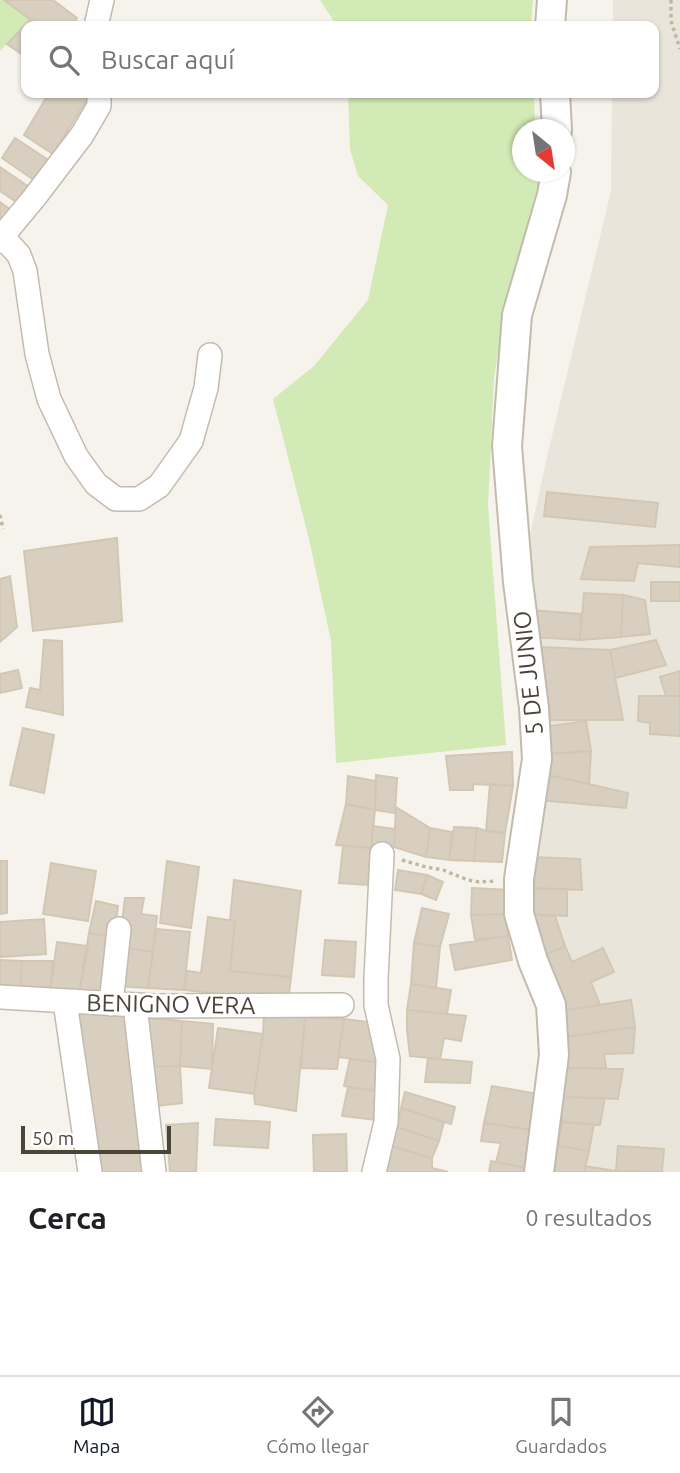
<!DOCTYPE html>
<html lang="es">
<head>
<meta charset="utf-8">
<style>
	:root { --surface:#fff; --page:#f6f6f6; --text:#202124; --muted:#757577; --line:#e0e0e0; --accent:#111827 }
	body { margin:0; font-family:Ubuntu,sans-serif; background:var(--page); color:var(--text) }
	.compass { position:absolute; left:512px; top:119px; width:63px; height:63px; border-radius:50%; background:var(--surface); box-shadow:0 2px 5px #0004; rotate:150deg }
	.scale { position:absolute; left:21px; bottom:18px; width:150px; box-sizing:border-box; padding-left:7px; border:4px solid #4b4439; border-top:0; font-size:19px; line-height:24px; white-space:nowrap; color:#4b4439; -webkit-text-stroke:5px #fff; paint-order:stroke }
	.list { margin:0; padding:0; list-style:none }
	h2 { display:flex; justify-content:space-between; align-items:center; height:91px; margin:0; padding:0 28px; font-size:30px }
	h2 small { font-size:23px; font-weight:400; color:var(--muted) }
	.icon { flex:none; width:38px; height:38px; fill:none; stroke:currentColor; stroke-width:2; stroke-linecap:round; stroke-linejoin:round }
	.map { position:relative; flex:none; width:680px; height:1172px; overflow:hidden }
	.search { position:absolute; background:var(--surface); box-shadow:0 2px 5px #0004; left:21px; right:21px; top:21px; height:77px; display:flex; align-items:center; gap:18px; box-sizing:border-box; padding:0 24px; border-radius:14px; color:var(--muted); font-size:26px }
	.sheet { height:203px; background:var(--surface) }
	nav { display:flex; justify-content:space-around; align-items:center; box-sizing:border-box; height:98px; border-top:2px solid var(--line); background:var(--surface); font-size:19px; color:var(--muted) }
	nav a { display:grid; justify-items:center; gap:4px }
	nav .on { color:var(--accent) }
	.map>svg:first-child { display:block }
	.residential { fill:#eae5da }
	.green { fill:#d2eab5 }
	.building { fill:#d8cfc1; stroke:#d3c7b4; stroke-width:2 }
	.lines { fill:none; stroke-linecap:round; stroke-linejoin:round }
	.minor-casing { stroke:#c2bbae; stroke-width:26 }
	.tertiary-casing { stroke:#c2bbae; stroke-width:32 }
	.path { stroke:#c4b79f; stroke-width:3.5; stroke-dasharray:3.5 3.5; stroke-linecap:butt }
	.minor { stroke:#fff; stroke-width:23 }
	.tertiary { stroke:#fff; stroke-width:28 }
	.labels { text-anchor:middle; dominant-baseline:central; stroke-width:5; stroke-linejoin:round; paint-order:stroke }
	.street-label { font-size:24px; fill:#4b4439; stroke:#fff }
</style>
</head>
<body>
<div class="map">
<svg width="680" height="1172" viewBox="0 0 680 1172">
	<rect width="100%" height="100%" fill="#f6f3ec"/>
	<path class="residential" d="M613 0H680V1172H556L574 1085 542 1013 520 951 524 785 512 619 547 457 611 191 612 93H654V26H613Z"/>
	<path class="green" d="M0 0H4L30 20 0 51Z
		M320 0H533L531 26H337Z
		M348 93H534L535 129 522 130V172H539L541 189 506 306 494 378 488 506 506 745 336 763 331 641 309 539 273 399 314 366 368 300 388 205 358 176 350 149Z"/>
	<path class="building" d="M4 0H53L77 18 71 26H39Z
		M30 20 39 26H26V57L7 44Z
		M49 93H91L53 154 24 135Z
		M15 138 53 163 40 184 2 158Z
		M0 167 32 189 21 205 0 191Z
		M0 202 15 213 0 227Z
		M547 492 658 503 655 527 544 516Z
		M117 538 122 621 33 631 24 551Z
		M680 545V567L638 563 634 581 581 579 590 547Z
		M10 576 17 627 0 642V579Z
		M651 582H680V601H651Z
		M584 593 623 595 621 637 580 640Z
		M623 595 645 600 650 634 621 637Z
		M530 610 581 614 580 640 533 637Z
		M44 640 62 641 63 715 26 707 30 688 40 690Z
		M656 640 666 665 615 678 610 650Z
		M539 647 610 650 623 720H545Z
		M18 670 22 688 0 693V674Z
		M680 671V696H666L660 677Z
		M639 696H680V736L650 734V723L638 721Z
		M586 721 591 751 546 754 543 727Z
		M23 728 54 735 44 793 10 785Z
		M591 751 589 784 544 774 546 754Z
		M512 752 513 786 473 784V790H450L446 756Z
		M544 774 628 793 626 808 539 800Z
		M376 775 397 778 395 813 375 810Z
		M348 776 376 781 375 810 346 804Z
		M490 784 513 786 505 833 486 831Z
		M346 804 375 810 371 848 336 845Z
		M396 807 430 828 426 857 394 847Z
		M373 826 395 829 394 847 371 845Z
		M454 827 477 828 474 861 449 860Z
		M430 828 452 832 449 860 426 857Z
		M477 828 486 831 505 833 502 862 474 861Z
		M343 846 371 848 368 885 339 883Z
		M531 857 580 859 582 890 527 888Z
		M0 861H7V913L0 914Z
		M167 861 199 867 191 928 160 923Z
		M51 863 96 871 88 921 43 914Z
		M398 870 427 875 421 894 395 890Z
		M427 875 443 882 436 900 421 894Z
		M234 880 301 891 291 977 230 971 235 921 230 920Z
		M472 888 510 890 507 914 471 915Z
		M527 888 567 889V916L528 914Z
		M125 898H144L141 914 157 916 153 952 119 947Z
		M96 901 118 906 114 937 89 933Z
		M422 908 449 914 440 947 414 943Z
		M507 914 508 936 475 940 471 915Z
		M528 914 555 916 565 946 534 960Z
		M208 917 235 921 230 971 291 977 288 1002 184 990 187 971 201 973Z
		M44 919 46 954 0 957V922Z
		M156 929 190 932 184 990 148 988Z
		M89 933 114 937 106 997 79 994Z
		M508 936 512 960 455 970 450 945Z
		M325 940 356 942 354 977 322 975Z
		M57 942 88 946 79 994 50 992Z
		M414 943 440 947 436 988 411 984Z
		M565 946 572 962 603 948 614 972 591 982 600 1005 560 1011 534 960Z
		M119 947 153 952 148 988 114 986Z
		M0 960 22 961 20 989 0 988Z
		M22 961H53L50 992 20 989Z
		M411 984 451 990 447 1014 407 1010Z
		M631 1000 635 1027 564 1037 560 1011Z
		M76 1010 126 1011 149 1172H98Z
		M407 1010 466 1016 461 1041 444 1038 440 1059 410 1056 407 1030Z
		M264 1014 305 1017 296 1111 255 1104 254 1094 263 1034Z
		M137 1017 182 1021 180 1066 145 1067Z
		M305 1017 344 1019 337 1069 301 1068Z
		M344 1019 375 1023 383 1063 338 1057Z
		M182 1021 213 1024 212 1069 180 1066Z
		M635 1027 633 1053 604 1054 606 1068H565L564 1037Z
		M218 1028 263 1034 254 1094 209 1088Z
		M428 1058 472 1062 470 1083 425 1082Z
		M350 1059 383 1063 381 1092 344 1086Z
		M180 1066 182 1103 148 1107 145 1067Z
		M565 1068 623 1069 618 1099 562 1097Z
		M492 1086 538 1094 533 1130 484 1123Z
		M348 1087 381 1092 376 1120 342 1116Z
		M405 1092 455 1107 451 1124 401 1108Z
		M562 1097 605 1098 600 1125 562 1122Z
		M401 1108 444 1122 439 1141 397 1127Z
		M216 1119 270 1122 268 1148 214 1145Z
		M562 1122 594 1124 589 1151 558 1146Z
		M198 1123 196 1172H170L166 1125Z
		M484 1123 533 1130 526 1168 496 1162 501 1143 481 1141Z
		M397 1127 439 1141 432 1158 391 1146Z
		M346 1134 347 1172H314L313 1135Z
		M391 1146 432 1158V1168L448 1172H384Z
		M558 1146 589 1151 584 1172H547Z
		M618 1146 664 1149 662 1172 616 1171Z
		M491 1161 526 1168 525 1172H489Z
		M585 1166 616 1171 624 1172H584Z"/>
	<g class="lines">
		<defs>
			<path id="minor" d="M96 26 102 0
				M0 239 34 198 82 135 99 106V93
				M1 239 10 245 19 255 25 271 37 354 49 399 76 456 96 484 116 499H139L159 486 191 441 206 388 210 355
				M0 997 154 1006 342 1005
				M65 1002 90 1172
				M111 1004 119 929
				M135 1005 154 1172
				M374 1172 386 1122 388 1059 376 1005V979L382 854"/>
			<path id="tertiary" d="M550 26 552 0
				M555 93 557 130
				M539 1172 554 1055 551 1005 533 961 519 914V879L537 759 534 708 518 582 507 446 517 315 552 195 556 172"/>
		</defs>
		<use href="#minor" class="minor-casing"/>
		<use href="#tertiary" class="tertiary-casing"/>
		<path class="path" d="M671 0V21L680 49
			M0 515 3 529
			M402 860 426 867 443 870 468 880 479 882 496 881"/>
		<use href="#minor" class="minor"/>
		<use href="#tertiary" class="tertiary"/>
	</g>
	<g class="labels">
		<g class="street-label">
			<text transform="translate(528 673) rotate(-96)">5 DE JUNIO</text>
			<text transform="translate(171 1004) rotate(1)">BENIGNO VERA</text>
		</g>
	</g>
</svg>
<svg class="compass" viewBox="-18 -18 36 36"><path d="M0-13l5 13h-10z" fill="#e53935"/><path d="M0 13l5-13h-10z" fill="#757577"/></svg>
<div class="scale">50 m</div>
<div class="search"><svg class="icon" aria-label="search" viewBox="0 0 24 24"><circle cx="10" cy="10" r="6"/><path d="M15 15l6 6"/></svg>Buscar aquí</div>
</div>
<section class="sheet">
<h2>Cerca<small>0 resultados</small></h2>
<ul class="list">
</ul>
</section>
<nav>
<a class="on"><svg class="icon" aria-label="map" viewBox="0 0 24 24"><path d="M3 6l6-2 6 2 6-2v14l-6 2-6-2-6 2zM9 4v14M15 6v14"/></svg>Mapa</a>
<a><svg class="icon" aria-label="directions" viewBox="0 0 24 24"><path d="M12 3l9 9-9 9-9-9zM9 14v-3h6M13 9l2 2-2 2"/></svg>Cómo llegar</a>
<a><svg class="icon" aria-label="saved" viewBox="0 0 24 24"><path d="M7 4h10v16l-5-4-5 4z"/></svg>Guardados</a>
</nav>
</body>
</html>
